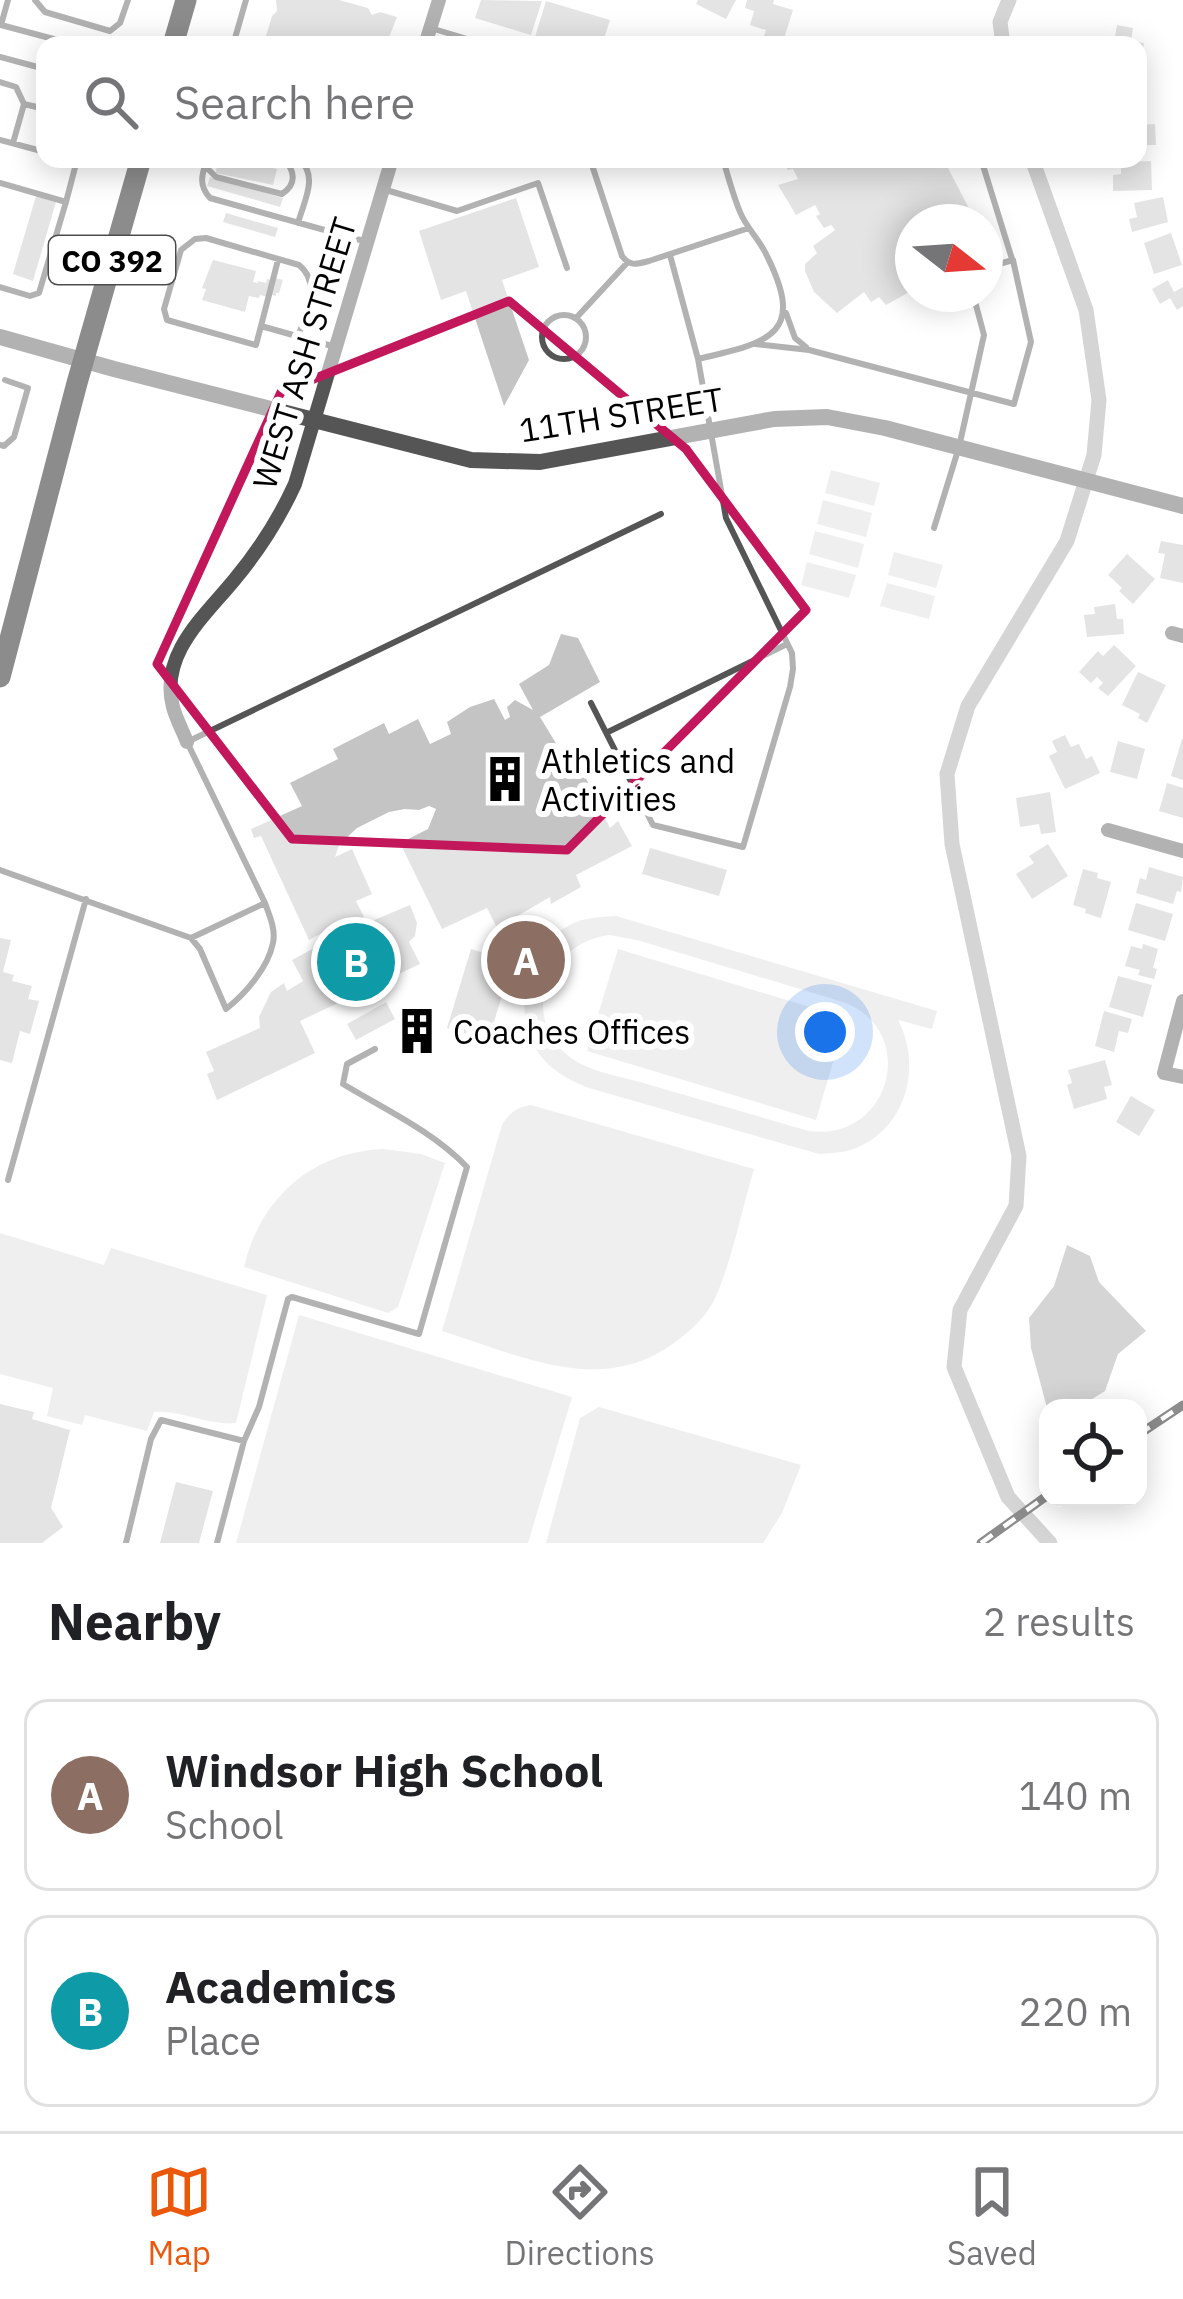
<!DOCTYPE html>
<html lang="en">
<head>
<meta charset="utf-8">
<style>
	:root { --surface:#fff; --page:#f2f2f2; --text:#202124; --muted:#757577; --line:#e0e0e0; --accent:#ea580c }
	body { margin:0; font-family:"IBM Plex Sans",sans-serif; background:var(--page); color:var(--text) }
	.controls { position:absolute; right:36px; bottom:36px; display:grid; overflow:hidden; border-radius:24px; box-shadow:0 6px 30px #0003 }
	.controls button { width:108px; height:108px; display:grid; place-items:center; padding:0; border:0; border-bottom:3px solid var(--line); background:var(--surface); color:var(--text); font:60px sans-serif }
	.compass { position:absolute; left:895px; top:204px; width:108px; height:108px; border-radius:50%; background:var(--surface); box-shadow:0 6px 30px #0003; rotate:107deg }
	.you { position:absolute; left:825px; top:1032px; width:42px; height:42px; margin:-30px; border:9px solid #fff; border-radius:50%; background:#1a73e8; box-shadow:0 0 0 18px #1a73e833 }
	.badge { display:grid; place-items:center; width:78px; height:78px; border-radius:50%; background:var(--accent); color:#fff; font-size:39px; font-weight:700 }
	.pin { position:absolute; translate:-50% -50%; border:6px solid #fff; box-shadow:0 3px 12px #0006 }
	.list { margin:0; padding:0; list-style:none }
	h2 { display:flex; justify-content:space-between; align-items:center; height:156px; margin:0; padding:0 48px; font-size:51px }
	h2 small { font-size:39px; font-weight:400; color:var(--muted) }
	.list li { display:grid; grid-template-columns:78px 1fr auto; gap:36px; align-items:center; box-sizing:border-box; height:192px; margin:0 24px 24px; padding:0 24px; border:3px solid var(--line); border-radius:24px }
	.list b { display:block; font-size:45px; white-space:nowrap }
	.list p { margin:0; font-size:39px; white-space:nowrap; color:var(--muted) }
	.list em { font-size:39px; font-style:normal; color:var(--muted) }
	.icon { flex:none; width:66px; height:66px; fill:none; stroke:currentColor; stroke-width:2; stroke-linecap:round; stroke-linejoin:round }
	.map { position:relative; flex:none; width:1183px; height:1543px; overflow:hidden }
	.search { position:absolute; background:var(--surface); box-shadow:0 6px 30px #0003; left:36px; right:36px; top:36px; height:132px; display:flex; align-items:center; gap:30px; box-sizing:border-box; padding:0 42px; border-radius:24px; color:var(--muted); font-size:45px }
	.sheet { height:588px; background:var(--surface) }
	nav { display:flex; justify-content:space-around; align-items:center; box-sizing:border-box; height:168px; border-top:3px solid var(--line); background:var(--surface); font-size:33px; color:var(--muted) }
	nav a { display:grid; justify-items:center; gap:6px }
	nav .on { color:var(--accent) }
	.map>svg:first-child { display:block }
	.green { fill:#dcdcdc; fill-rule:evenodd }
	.water { fill:#a3a3a3 }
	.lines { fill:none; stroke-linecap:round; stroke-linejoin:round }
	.canal { stroke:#a3a3a3; stroke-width:15 }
	.building { fill:#c4c4c4 }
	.service { stroke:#555; stroke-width:6 }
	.minor { stroke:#555; stroke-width:14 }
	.tertiary { stroke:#555; stroke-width:16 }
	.primary { stroke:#000; stroke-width:21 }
	.rail-casing { stroke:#000; stroke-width:9 }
	.rail { stroke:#fff; stroke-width:4.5; stroke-dasharray:14; stroke-linecap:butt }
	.marked { fill:none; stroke:#c2185b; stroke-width:9; stroke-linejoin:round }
	.labels { text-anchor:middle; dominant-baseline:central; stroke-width:12; stroke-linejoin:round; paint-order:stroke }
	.shield { fill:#fff; stroke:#4c4c4c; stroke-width:3 }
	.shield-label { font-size:30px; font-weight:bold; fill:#000 }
	.street-label { font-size:33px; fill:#000; stroke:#fff }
	.poi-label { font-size:33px; fill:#000; stroke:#fff; text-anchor:start }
</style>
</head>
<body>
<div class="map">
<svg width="1183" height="1543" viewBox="0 0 1183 1543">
	<rect width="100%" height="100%" fill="#fff"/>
	<path class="green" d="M831 470 880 483 874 506 825 493Z
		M823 500 872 513 866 537 817 524Z
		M815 531 864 544 858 568 809 554Z
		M894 552 943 565 936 588 888 575Z
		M807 562 856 575 849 598 801 585Z
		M887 583 935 596 929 619 880 606Z
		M616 916 937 1011 932 1029 898 1020C924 1069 904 1135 847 1151 839 1153 828 1153 819 1154L589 1088C568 1080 548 1069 536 1049 512 1008 526 947 570 925 584 917 601 917 616 916ZM609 935 637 940 843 1002C920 1030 891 1142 809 1131 753 1115 696 1098 640 1082 618 1076 589 1071 571 1058 517 1018 548 943 609 935Z
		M618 949 846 1018 816 1120 587 1051Z
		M531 1105 754 1169C742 1209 733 1256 717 1294 709 1314 691 1331 674 1343 600 1397 519 1355 442 1331L502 1125C509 1113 517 1107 531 1105Z
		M383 1149 421 1154 445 1163 398 1307 388 1313 244 1267C260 1199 311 1152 383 1149Z
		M0 1233 104 1265 111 1248 267 1295 236 1423C208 1426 182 1410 154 1412L147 1431 85 1415 82 1425 47 1416 53 1388 0 1374Z
		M299 1315 572 1397 528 1543H236Z
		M599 1407 801 1465 782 1513 763 1543H546L580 1418Z"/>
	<path class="water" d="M1067 1245 1090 1256 1099 1282 1146 1331 1118 1354 1105 1391 1078 1408H1047L1031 1348 1029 1318 1054 1286Z"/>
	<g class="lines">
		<path class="canal" d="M1003 45 1000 22 1009 0
			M1032 159 1086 310 1099 400 1094 455 1067 541 968 706 947 774 952 844 1019 1156 1016 1206 960 1310 954 1367 1008 1497 1050 1543"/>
	</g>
	<path class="building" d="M276 0H339L368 8 372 15 380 12 397 17 386 45H298L266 36 272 16 277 11Z
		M481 0 542 1 531 35 475 18Z
		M698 0H736L726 19 696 4Z
		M747 0H774L773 4 793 10 782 45 763 39 766 30 750 25 754 11 745 8Z
		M546 1 610 20 602 45H564L535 37Z
		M1117 25 1133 28 1131 41 1144 43 1140 65 1138 64V45L1114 43Z
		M1155 124 1156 145H1138V125Z
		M217 159H251L250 161 277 169 273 185 216 173Z
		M780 159H963L964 163 947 166 976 222H913V290L886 305 879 297 871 302 864 292 837 313 814 292 805 271V264L817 253 813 246 835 230 831 225 824 228 816 216 820 214 815 205 796 215 778 185 798 179 793 169 788 170Z
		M1151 161 1152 190 1113 191V175L1121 174V162Z
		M210 177 283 198 280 207 207 186Z
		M36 196 56 202 33 281 13 274Z
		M1163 197 1168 222 1132 232 1129 219 1137 217 1134 203Z
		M516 198 539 267 502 280 529 360 504 406 466 291 441 300 419 231Z
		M226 213 278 228 275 237 223 222Z
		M1171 233 1182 265 1154 274 1144 243Z
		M213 260 256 271 253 282 258 283V281L266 283 267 279 274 281 275 278 283 280 279 293H276V296L269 294 268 297 260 295 259 298 249 296 245 312 202 300 206 289 202 288Z
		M1168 280 1174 292 1183 287V306L1177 310 1170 298 1160 304 1152 289Z
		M1161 541 1183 545V583L1160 578 1165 554 1158 553Z
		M1127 554 1155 579 1133 604 1119 591 1122 588 1108 575Z
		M1115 604 1117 619H1123L1124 634 1087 637 1084 615 1095 614 1094 607Z
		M561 634 578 638 600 682 540 717 565 758 560 762 565 773 580 766 610 828 618 821 632 846 576 875 581 887 551 904 550 897 497 928 487 908 442 929 400 843 428 829 436 809 429 806 419 810 405 809 389 812 357 828 339 845 335 857 352 849 372 894 356 901 367 923 410 905 417 923 415 936 409 942 420 964 300 1021 315 1053 217 1100 207 1074 214 1071 206 1052 260 1028 259 1017 271 992 284 983 287 991 303 981 292 960 331 939 328 930 309 940 261 836 254 838 251 829 302 806 290 783 338 759 333 749 384 723 389 734 418 719 430 744 451 734 447 722 470 707 494 699 505 720 510 717 507 707 515 700 533 710 519 684 549 665Z
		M1114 645 1136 666 1108 696 1098 688 1103 683 1097 677 1091 683 1079 672 1098 651 1103 656Z
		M1138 672 1166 685 1147 723 1138 718 1140 714 1122 705Z
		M1065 735 1071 747 1079 744 1086 759 1092 756 1100 773 1065 789 1049 756 1057 752 1052 741Z
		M1182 739H1183V780L1171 776Z
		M1118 741 1145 749 1137 779 1110 772Z
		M1167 783 1183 788V818L1159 811Z
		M1050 792 1056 832 1041 834 1039 824 1020 827 1016 798Z
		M1048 844 1068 876 1032 899 1016 874 1034 863 1029 856Z
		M650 848 727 870 719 896 642 874Z
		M1149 867 1183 877 1181 892 1177 891 1173 904 1136 893 1140 878 1146 880Z
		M1083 869 1098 873 1097 878 1111 882 1101 918 1085 913 1086 909 1073 905Z
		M1136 903 1173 914 1165 941 1128 930Z
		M0 938 11 940 3 972 14 975 12 981 32 986 28 999 39 1001 30 1034 20 1031 12 1063 0 1060Z
		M1143 944 1158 949 1153 968 1157 969 1154 979 1138 975 1140 970 1125 966 1131 946 1142 949Z
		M471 949 507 960 504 971 509 973 493 1025 488 1024 483 1039 447 1028Z
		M1118 976 1152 985 1143 1017 1109 1007Z
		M386 1002 395 1019 356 1040 347 1024Z
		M415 1009 431 1014 418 1052 403 1047Z
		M1104 1011 1132 1019 1128 1033 1119 1031 1114 1052 1095 1046Z
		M1105 1060 1112 1085 1104 1087 1107 1099 1074 1109 1067 1085 1072 1083 1068 1070Z
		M1131 1096 1155 1110 1139 1136 1116 1122Z
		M0 1404 34 1412 32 1419 70 1430 51 1508 63 1527 42 1543H0Z
		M176 1482 213 1491 199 1543H160Z"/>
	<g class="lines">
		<path class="service" d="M35 0 45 12 110 31 120 23 128 0
			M1 25 76 45
			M1 25 8 0
			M434 29 487 45
			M233 45 246 0
			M0 57 45 69
			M0 82 16 87 24 104 13 143
			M24 104 45 109
			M0 140 45 152
			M207 159C202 174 198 185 210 198L364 241
			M590 159 622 256C630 267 637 264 649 261L749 228
			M981 159 1012 259
			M208 163V169L216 177 282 194C297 184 295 171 284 159
			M0 183 66 202 39 293 30 296 0 287
			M386 190 457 211 538 183 567 268
			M66 202 77 160 71 159
			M298 223C304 201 319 176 299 159
			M786 313 795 338 806 347
			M542 337a22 22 0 1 1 44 0a22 22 0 1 1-44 0Z
			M577 317 627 263
			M261 326 278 260
			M298 337C306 312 322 284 299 265L206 238 195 239 181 250 164 309 167 320 256 345 261 326 332 346
			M755 344 809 350 1014 404 1031 342 1013 260 985 268
			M698 359C772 342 807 334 765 252 758 238 746 227 740 212 733 195 728 177 723 159
			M0 445 4 446 14 437 28 388 5 380
			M934 528 959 447 984 335 973 294
			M591 703 653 825 743 847 790 687 793 669 792 653 726 518 698 359 670 255
			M608 732 787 644
			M0 870 191 938 265 903 187 742 661 514
			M191 938 200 949 226 1009C245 994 268 968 273 943 276 929 269 915 265 903
			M8 1180 86 899
			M244 1441 259 1407 288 1299 292 1297 419 1334 467 1167C432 1131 386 1110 343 1084L347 1064 375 1049
			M126 1543 151 1439 161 1420 244 1441 217 1543"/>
		<path class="minor" d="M425 45 439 0
			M1172 633 1183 636
			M187 742C183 731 176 719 173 707 159 654 205 616 235 579 260 549 279 519 295 484L392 159
			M1108 830 1183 851
			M1183 1001 1164 1073 1183 1077"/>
		<path class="tertiary" d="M0 337 114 369 471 460 540 462 774 419 827 417 885 428 1183 506"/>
		<path class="primary" d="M173 45 186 0
			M0 677 77 383 141 159"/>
		<defs>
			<path id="rail" d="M1138 1435 1183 1405
				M981 1543 1048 1495"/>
		</defs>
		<use href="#rail" class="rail-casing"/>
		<use href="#rail" class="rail"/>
	</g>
	<path d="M0 0H1183V1543H0ZM509 301 686 449 806 610 567 850 292 839 157 664 281 392Z" fill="#fff" fill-opacity=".55" fill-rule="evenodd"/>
	<path class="marked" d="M509 301 686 449 806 610 567 850 292 839 157 664 281 392Z"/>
	<defs>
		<symbol id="building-bare" viewBox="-9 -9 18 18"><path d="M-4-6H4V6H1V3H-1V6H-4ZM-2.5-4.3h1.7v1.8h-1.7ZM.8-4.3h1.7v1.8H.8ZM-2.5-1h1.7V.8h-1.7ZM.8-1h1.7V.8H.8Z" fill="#000" stroke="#fff" stroke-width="2.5" paint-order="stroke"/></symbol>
	</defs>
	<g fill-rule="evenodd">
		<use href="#building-bare" x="472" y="746" width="66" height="66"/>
		<use href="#building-bare" x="384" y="998" width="66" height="66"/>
	</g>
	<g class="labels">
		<rect class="shield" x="49" y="236" width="126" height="48" rx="9"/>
		<g class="shield-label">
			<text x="112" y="260">CO 392</text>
		</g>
		<g class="street-label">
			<text transform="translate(304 353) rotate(-73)">WEST ASH STREET</text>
			<text transform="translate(621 414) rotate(-9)">11TH STREET</text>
		</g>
		<g class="poi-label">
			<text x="541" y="760">Athletics and<tspan x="541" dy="38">Activities</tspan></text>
			<text x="453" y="1031">Coaches Offices</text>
		</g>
	</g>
</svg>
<div class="controls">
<button><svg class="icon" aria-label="locate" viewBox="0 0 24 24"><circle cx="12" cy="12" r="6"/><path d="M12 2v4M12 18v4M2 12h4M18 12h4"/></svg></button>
</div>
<svg class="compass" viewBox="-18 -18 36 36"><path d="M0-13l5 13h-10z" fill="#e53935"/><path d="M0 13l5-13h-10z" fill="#757577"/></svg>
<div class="you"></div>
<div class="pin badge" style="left:526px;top:960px;background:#8d6e63">A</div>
<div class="pin badge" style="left:356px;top:962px;background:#0f9aa8">B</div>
<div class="search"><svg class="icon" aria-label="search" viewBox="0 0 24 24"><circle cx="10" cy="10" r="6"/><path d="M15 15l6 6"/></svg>Search here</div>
</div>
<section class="sheet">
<h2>Nearby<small>2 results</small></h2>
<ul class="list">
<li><span class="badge" style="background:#8d6e63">A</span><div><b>Windsor High School</b><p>School</p></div><em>140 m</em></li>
<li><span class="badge" style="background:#0f9aa8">B</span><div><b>Academics</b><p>Place</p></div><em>220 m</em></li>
</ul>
</section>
<nav>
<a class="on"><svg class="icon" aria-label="map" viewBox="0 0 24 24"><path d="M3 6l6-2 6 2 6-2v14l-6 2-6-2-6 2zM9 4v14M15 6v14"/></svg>Map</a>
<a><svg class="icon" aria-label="directions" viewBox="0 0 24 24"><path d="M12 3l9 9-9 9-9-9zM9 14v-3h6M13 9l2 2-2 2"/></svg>Directions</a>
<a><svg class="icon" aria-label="saved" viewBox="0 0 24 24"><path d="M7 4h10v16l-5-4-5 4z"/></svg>Saved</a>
</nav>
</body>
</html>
